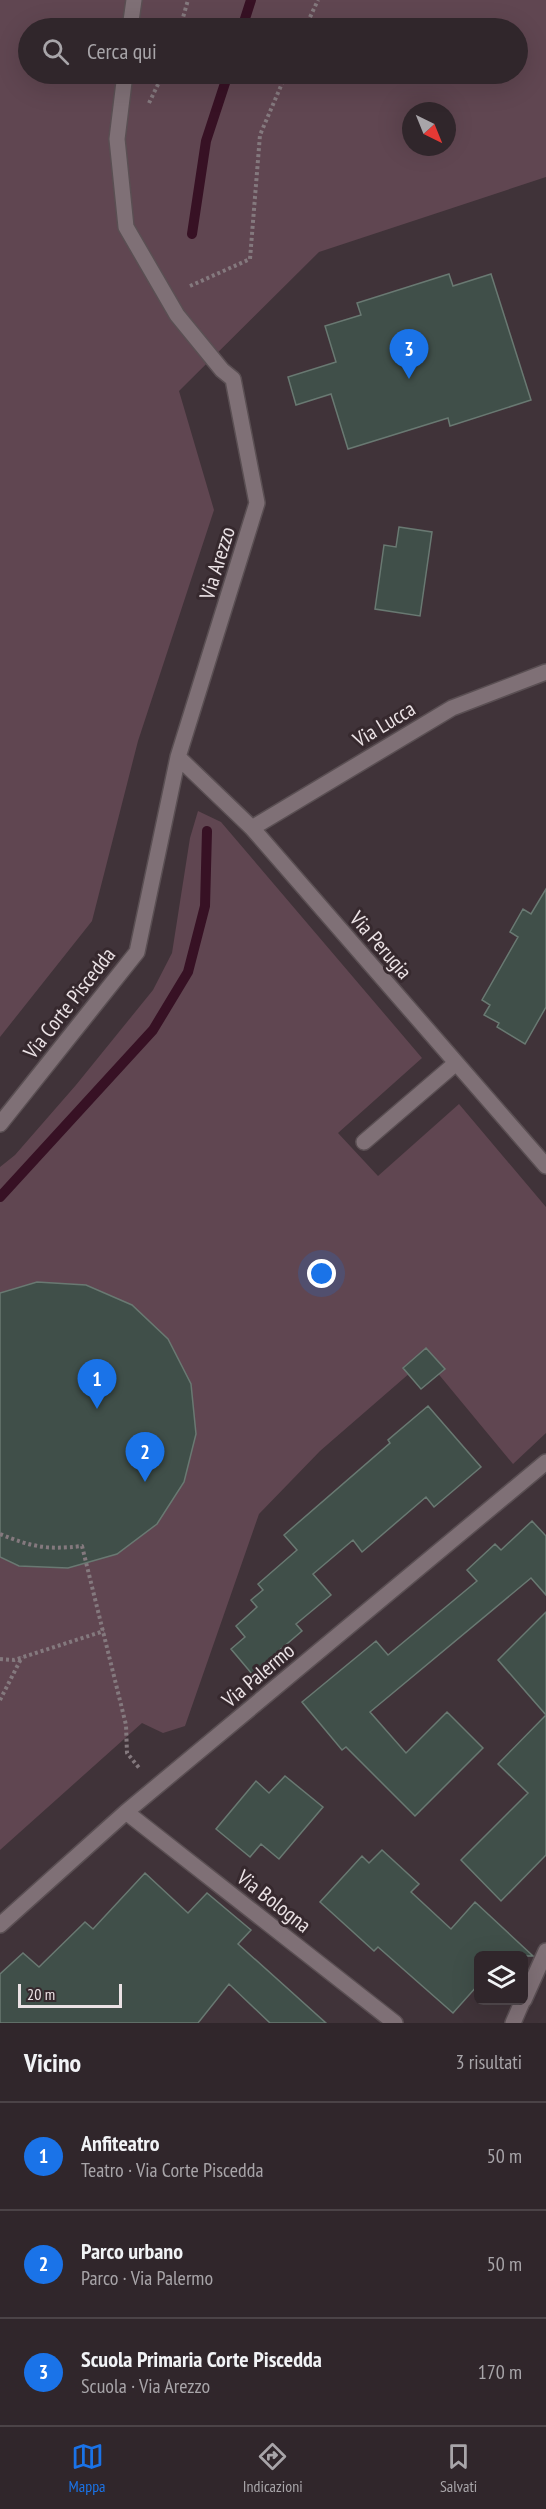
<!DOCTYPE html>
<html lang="it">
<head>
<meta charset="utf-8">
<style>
	:root { --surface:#30262b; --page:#382e33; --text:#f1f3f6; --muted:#a8a5a9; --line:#4b4347; --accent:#1a73e8 }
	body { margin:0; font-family:"PT Sans Narrow",sans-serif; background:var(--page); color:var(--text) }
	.controls { position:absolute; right:18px; bottom:18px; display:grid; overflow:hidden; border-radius:9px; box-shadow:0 6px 24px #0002 }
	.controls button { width:54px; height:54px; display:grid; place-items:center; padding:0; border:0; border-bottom:2px solid var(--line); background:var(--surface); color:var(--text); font:30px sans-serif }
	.compass { position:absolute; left:402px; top:102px; width:54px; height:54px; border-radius:50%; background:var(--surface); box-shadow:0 6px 24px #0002; rotate:137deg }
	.scale { position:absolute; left:18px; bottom:15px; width:104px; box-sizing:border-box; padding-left:6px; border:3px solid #ebe2e5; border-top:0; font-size:16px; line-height:21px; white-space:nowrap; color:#ebe2e5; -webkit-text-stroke:4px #36292e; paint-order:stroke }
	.you { position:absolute; left:322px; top:1274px; width:21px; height:21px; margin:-15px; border:4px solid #fff; border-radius:50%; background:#1a73e8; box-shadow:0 0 0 9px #1a73e833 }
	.badge { display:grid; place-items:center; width:39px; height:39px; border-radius:50%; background:var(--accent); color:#fff; font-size:20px; font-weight:700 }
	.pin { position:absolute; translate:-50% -50px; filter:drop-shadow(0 2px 3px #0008) }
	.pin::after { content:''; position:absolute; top:32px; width:21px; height:18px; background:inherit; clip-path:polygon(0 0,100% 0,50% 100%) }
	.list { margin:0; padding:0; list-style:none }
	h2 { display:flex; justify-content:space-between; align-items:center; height:78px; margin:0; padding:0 24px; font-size:26px }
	h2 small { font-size:20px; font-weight:400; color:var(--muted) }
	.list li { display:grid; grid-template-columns:39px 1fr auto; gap:18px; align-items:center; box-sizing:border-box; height:108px; padding:0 24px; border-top:2px solid var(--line) }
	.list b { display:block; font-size:22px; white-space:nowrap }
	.list p { margin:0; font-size:20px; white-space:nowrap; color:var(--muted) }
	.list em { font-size:20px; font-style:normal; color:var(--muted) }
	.icon { flex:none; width:33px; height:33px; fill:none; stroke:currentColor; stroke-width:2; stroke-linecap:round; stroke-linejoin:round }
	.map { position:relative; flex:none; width:546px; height:2023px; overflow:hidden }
	.search { position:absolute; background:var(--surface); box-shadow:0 6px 24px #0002; left:18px; right:18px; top:18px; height:66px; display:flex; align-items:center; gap:15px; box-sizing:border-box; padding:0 21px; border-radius:33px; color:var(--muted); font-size:22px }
	.sheet { height:402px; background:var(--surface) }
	nav { display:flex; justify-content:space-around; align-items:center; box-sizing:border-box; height:84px; border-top:2px solid var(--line); background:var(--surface); font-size:16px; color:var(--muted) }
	nav a { display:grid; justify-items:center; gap:3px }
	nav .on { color:var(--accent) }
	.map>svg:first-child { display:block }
	.green { fill:#604651; fill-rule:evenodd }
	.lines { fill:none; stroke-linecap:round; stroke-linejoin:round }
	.stream { stroke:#371124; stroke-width:10 }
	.building { fill:#404f49; stroke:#697972; stroke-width:1.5 }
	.minor-casing { stroke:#5a4f53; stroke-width:18 }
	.path { stroke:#84797e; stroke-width:4; stroke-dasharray:3 3; stroke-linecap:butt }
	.minor { stroke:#7f7076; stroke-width:15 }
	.labels { text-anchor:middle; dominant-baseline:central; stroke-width:6; stroke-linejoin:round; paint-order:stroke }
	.street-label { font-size:21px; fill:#ebe2e5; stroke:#36292e }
</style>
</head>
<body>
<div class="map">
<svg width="546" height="2023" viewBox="0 0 546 2023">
	<rect width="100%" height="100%" fill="#403339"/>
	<path class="green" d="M0 0H546V177L319 252 179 391 214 510 138 741 92 921 0 1037ZM28 28H518V74H28ZM411 111H447V147H411Z
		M198 811 221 822 422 1058 338 1133 378 1176 459 1104 546 1207V1433L513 1464 426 1359 320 1451 259 1514 185 1726 163 1733 142 1723 0 1850V1167L15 1155 76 1085 153 990 172 953 190 838Z"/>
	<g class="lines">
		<path class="stream" d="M242 28 251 0
			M192 234 206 141 228 74
			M0 1197 153 1030 188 972 205 906 207 831"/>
	</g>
	<path class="building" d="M449 274 453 286 491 274 531 400 450 426 448 418 348 449 331 394 296 405 288 377 336 362 325 326 361 315 357 303Z
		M399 527 432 532 420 616 375 609 384 545 396 547Z
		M546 889V1007L525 1044 497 1027 499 1023 484 1015 490 1005 482 1000 518 937 510 932 523 909 531 914Z
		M37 1282 86 1285 132 1305 168 1339 191 1384 196 1434 184 1482 157 1524 117 1554 68 1568 19 1566 0 1557V1293Z
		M426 1348 445 1369 421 1389 403 1368Z
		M428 1406 481 1467 434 1507 426 1497 362 1552 353 1540 313 1574 331 1595 296 1624 302 1631 252 1674 231 1649 245 1637 236 1626 257 1607 251 1600 263 1590 258 1584 297 1550 284 1535 390 1443 388 1440Z
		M532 1521 546 1536V1595L531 1578 370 1712 406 1753 447 1712 483 1748 415 1816 346 1747 342 1750 302 1702 376 1641 388 1655 477 1581 467 1570 495 1544 501 1550Z
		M546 1612V1855L501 1901 461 1860 528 1793 498 1764 546 1715 498 1660Z
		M285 1776 323 1807 279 1859 261 1844 250 1857 216 1829 256 1781 269 1793Z
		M382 1850 419 1884 411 1892 451 1929 475 1902 533 1956H478V1985L453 2013 378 1947 374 1951 320 1902 362 1856 369 1863Z
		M145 1873 188 1913 207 1893 251 1930 238 1944 326 2023H270L229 1984 198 2023H0V1974L23 1953 39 1967 85 1922 93 1929Z"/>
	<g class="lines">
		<defs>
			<path id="minor" d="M130 28 134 0
				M178 757 252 828 546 1166
				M252 828 452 708 546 672
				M0 1124 137 952 178 757 257 503 233 379 222 370 177 315 126 227 117 139 125 74
				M364 1142 456 1063
				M126 1812 395 2023
				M0 1925 126 1812 546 1462
				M524 2000 546 1951
				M513 2023 523 2000"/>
		</defs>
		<use href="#minor" class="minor-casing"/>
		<path class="path" d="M180 28 188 0
			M305 28 318 0
			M149 103 163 74
			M190 286 250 259 260 135 286 74
			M0 1534C32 1547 47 1550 82 1546L126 1725 127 1753 140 1769
			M0 1659 14 1660 104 1631
			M0 1700 22 1657"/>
		<use href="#minor" class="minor"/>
	</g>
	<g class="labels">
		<g class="street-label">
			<text transform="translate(217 563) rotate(-73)">Via Arezzo</text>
			<text transform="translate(384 724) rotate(-31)">Via Lucca</text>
			<text transform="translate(381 945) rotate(49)">Via Perugia</text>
			<text transform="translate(69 1003) rotate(-52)">Via Corte Piscedda</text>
			<text transform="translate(258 1675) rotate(-40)">Via Palermo</text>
			<text transform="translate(274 1901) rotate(38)">Via Bologna</text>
		</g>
	</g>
</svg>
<div class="controls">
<button><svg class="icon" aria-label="layers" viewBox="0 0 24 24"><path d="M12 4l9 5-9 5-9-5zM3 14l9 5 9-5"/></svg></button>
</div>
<svg class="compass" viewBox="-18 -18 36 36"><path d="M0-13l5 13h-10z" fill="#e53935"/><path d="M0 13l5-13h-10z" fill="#a8a5a9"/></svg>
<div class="scale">20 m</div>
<div class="you"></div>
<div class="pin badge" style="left:97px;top:1409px">1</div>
<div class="pin badge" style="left:145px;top:1482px">2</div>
<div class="pin badge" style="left:409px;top:379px">3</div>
<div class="search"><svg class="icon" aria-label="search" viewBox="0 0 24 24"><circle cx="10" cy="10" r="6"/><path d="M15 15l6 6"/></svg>Cerca qui</div>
</div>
<section class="sheet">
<h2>Vicino<small>3 risultati</small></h2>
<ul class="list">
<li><span class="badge">1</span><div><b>Anfiteatro</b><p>Teatro · Via Corte Piscedda</p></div><em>50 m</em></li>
<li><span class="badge">2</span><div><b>Parco urbano</b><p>Parco · Via Palermo</p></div><em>50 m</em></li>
<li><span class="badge">3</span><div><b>Scuola Primaria Corte Piscedda</b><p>Scuola · Via Arezzo</p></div><em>170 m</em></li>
</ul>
</section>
<nav>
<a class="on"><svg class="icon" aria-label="map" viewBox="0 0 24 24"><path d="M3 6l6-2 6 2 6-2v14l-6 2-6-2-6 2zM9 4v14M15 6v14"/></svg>Mappa</a>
<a><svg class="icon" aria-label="directions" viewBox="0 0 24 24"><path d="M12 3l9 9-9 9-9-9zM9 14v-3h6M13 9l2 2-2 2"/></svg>Indicazioni</a>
<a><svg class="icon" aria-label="saved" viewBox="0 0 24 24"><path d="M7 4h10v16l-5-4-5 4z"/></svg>Salvati</a>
</nav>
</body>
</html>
